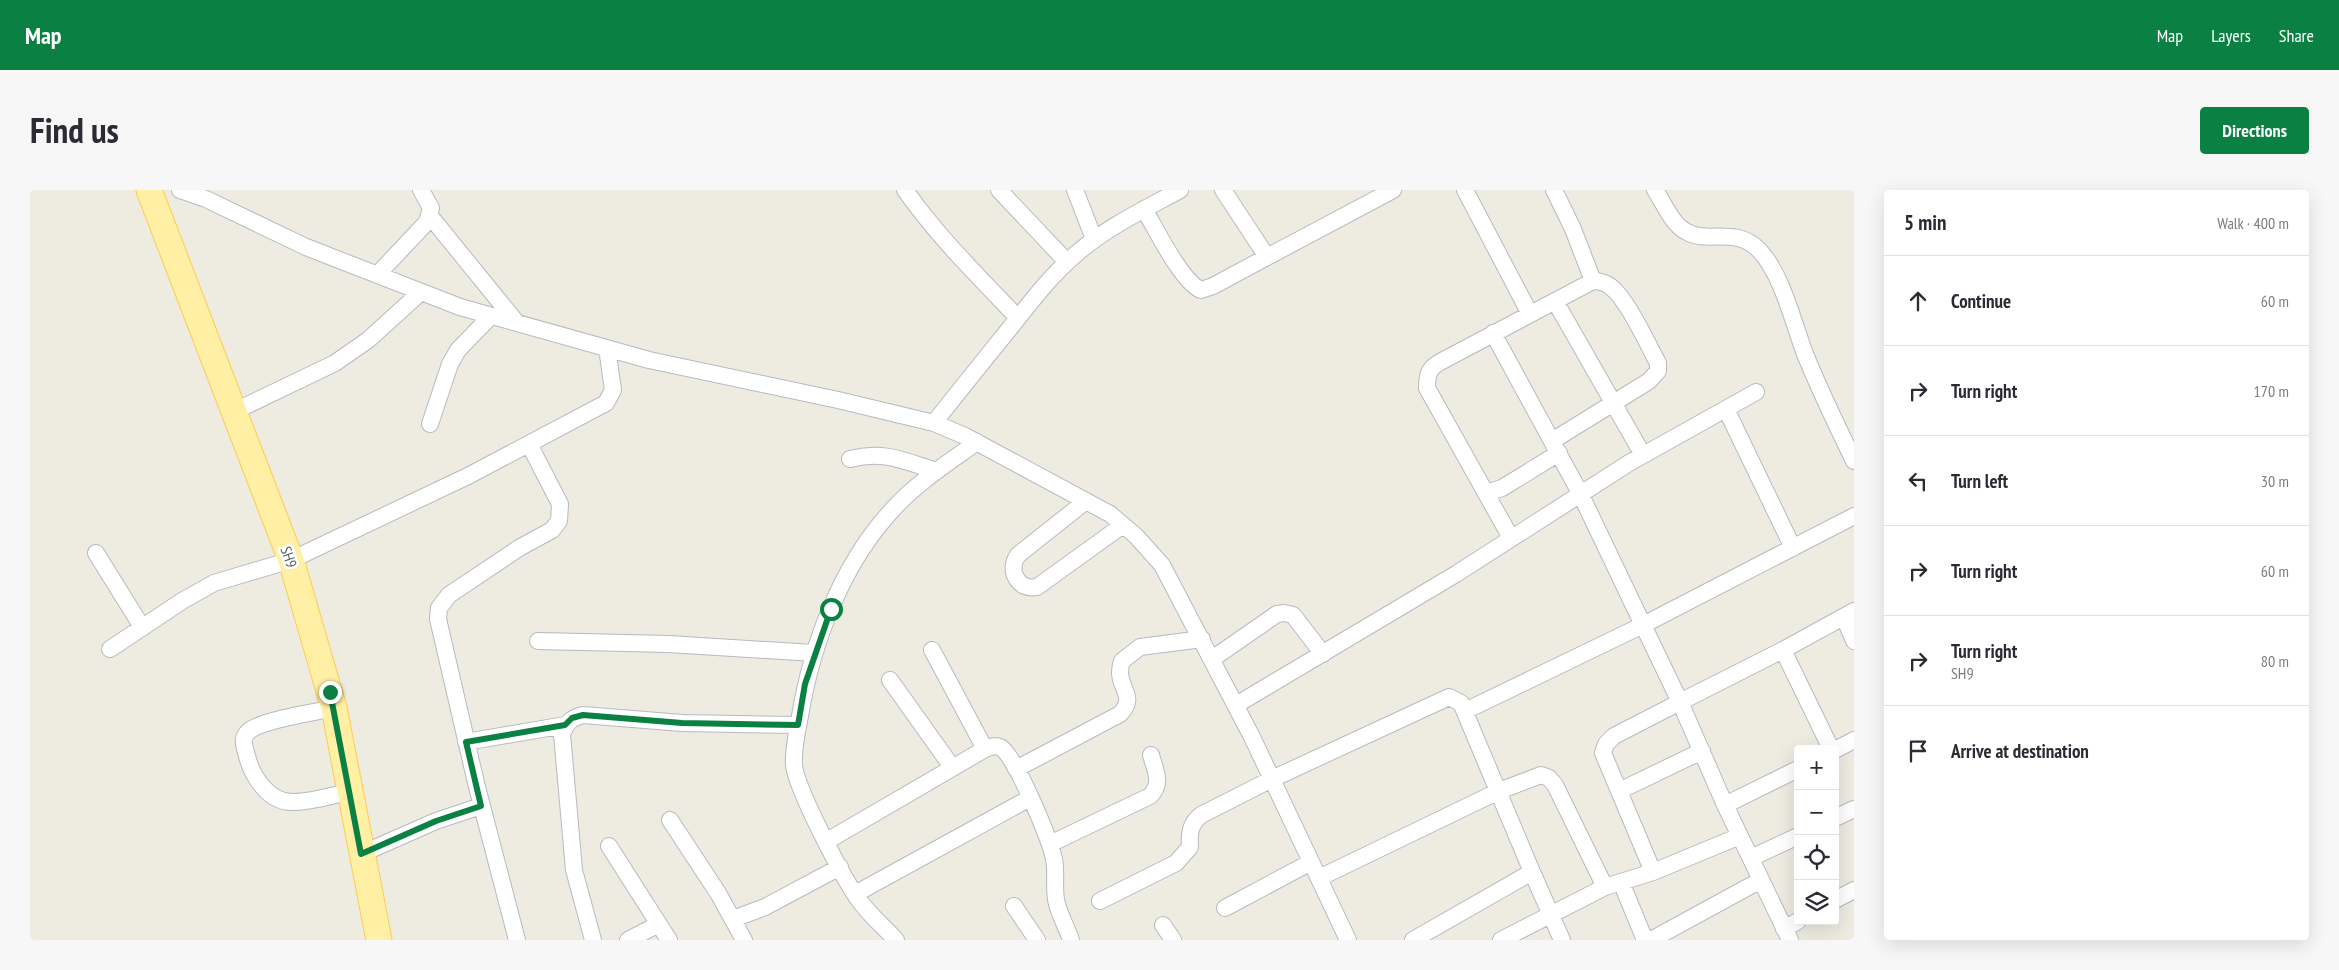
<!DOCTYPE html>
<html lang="en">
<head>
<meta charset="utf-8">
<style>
	:root { --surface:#fff; --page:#f7f7f7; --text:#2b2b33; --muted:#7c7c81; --line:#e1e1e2; --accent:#0b8043 }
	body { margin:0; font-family:"PT Sans Narrow",sans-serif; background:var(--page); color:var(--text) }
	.controls { position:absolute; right:15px; bottom:15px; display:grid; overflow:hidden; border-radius:5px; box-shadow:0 5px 20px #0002 }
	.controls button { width:45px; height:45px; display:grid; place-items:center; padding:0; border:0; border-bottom:1px solid var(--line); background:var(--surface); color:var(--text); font:25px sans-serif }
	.stop { position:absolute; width:15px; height:15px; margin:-11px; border:4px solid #0b8043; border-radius:50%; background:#fff }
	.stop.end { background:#0b8043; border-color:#fff; box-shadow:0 1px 5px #0008 }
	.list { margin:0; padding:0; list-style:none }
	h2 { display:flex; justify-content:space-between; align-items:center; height:65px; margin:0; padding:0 20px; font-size:21px }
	h2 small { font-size:16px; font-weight:400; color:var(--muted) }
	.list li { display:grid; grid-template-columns:32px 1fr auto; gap:15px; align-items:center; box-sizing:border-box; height:90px; padding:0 20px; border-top:1px solid var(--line) }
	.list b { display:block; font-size:19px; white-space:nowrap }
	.list p { margin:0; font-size:16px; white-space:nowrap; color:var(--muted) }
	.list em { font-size:16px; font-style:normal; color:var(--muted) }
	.icon { flex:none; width:28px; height:28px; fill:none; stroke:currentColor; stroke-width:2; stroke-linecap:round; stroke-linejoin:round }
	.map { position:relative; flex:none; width:1824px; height:750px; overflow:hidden; border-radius:5px }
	header { display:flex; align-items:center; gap:30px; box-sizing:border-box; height:70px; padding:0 25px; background:var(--accent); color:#fff }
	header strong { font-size:24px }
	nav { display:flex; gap:28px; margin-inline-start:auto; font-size:18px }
	.intro { display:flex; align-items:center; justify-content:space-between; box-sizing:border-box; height:120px; padding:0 30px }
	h1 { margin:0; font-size:35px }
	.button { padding:12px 22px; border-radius:5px; background:var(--accent); color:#fff; font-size:18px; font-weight:700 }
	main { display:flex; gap:30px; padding:0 30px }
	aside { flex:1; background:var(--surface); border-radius:5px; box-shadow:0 5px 20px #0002 }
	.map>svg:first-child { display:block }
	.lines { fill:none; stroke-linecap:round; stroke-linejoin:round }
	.minor-casing { stroke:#b6babf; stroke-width:18 }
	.primary-casing { stroke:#ffcb49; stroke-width:27 }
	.minor { stroke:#fff; stroke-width:16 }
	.primary { stroke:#fff0a5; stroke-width:25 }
	.route { stroke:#0b8043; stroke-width:6 }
	.labels { text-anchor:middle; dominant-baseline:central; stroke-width:5; stroke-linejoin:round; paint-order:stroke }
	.street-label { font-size:15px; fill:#595e64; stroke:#fff }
</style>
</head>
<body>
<header>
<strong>Map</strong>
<nav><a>Map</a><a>Layers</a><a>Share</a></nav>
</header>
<div class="intro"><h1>Find us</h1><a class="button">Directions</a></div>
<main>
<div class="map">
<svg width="1824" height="750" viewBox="0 0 1824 750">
	<rect width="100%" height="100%" fill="#eeebe1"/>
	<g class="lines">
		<defs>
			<path id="minor" d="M150 0 176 9 276 57 430 117 619 170 808 210 904 233 935 246 1080 324 1106 346 1132 375 1222 547 1318 750
				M875 0C908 47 949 87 988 128
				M969 0 1037 72
				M1045 0 1064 49
				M1193 0 1237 67 1363 0
				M1435 0 1500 124
				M1524 0 1543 39 1563 91
				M1625 0C1634 13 1642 35 1657 42 1678 54 1706 36 1729 60 1752 84 1763 132 1775 164 1790 201 1807 236 1824 271
				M1114 19C1126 39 1151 91 1171 100L1183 96 1237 67
				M400 26 487 133
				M347 85 397 32 401 18 391 0
				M1525 111 1613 265
				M1696 219 1763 358
				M203 222 305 173 338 150 391 102
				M904 233C929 201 955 169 980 138 1001 112 1021 85 1046 64 1077 37 1115 19 1150 0
				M400 234 420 174 428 160 461 126
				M820 269C853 260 875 271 906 281
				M1456 303 1472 298 1529 263
				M1056 311 988 365C977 380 988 401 1007 397L1093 335
				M1824 326 1613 435 1650 512 1753 460 1824 421
				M1481 348 1397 198C1397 183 1399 178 1412 171L1563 91C1569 91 1575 92 1581 97 1597 109 1617 153 1628 173V181L1619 191 1522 251
				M66 363 112 437
				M1814 427 1824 451
				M508 451 639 454 784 463
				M80 459 152 411 184 393 261 370 438 286 576 213 583 200 577 158
				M902 460 955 559
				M1753 460 1801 559
				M1182 469 1247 424 1254 423 1263 425 1293 464
				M860 490 922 577
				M1206 515 1426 384 1599 273 1726 202
				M304 518C286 522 231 530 219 541 210 548 215 557 217 566 222 586 238 612 262 612 279 613 303 605 319 602
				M1435 521 1613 435 1550 303 1463 143
				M436 552 535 535
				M1805 560 1824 550
				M986 579 1090 524C1106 507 1091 501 1090 483 1090 479 1091 474 1092 471L1110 457 1172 449
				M1589 601 1672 561
				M1695 615 1768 579
				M1805 628 1824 619
				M640 630 688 703 714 750
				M797 651 955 559C960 557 964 555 970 557 985 564 1020 650 1024 669 1027 684 1023 700 1027 714 1030 726 1037 738 1041 750
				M1020 654 1120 606C1133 593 1125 580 1121 565
				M579 656 639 750
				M331 664 406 631 451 616
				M1721 668 1768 646
				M1502 682 1532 750
				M1623 682 1573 563 1576 554 1584 546 1650 512 1695 615 1760 750
				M1289 688 1469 601 1511 585 1519 588 1525 595 1575 697
				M1591 692 1615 750
				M825 704 1000 608
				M1805 710 1824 700
				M1070 711 1146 673 1160 657C1159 643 1160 634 1171 625L1242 589 1419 507 1431 513 1502 682 1383 750
				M984 716 1007 750
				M1195 718 1281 672
				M703 729 735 717 810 677
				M1133 735 1143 750
				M1754 739 1768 731
				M487 750 447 597 408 429 409 418 419 405 489 358 522 340 529 331 530 314 499 254
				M563 750 544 680 532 544C536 533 541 528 553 525L652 533 768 535
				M598 750 629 734
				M866 750C855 738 842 727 832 714 816 695 766 598 764 575 763 559 767 542 770 526 782 453 812 373 864 318 888 292 918 273 947 252
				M1471 750 1575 697 1623 682 1710 646
				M1621 750 1731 690"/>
			<path id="primary" d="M119 0 261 370 304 518 349 750"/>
		</defs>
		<use href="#minor" class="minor-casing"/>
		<use href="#primary" class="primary-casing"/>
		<use href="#minor" class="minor"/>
		<use href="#primary" class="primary"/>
	</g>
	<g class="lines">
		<path class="route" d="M300 502 331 664 406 631 451 616 436 552 535 535 542 528 553 525 652 533 768 535 775 494 801 419"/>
	</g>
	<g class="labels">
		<g class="street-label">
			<text transform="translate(259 367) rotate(71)">SH9</text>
		</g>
	</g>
</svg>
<div class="controls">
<button>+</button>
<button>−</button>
<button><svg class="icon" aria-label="locate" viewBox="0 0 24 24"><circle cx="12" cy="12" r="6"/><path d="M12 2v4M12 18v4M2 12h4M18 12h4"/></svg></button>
<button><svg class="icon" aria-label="layers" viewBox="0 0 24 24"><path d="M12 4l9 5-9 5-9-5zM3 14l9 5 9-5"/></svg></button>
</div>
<div class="stop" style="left:801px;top:419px"></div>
<div class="stop end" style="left:300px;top:502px"></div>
</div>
<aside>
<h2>5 min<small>Walk · 400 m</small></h2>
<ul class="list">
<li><svg class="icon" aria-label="ahead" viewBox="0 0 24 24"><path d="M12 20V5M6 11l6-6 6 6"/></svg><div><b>Continue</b></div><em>60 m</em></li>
<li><svg class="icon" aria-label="right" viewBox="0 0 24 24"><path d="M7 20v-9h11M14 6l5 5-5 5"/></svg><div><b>Turn right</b></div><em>170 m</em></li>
<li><svg class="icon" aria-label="left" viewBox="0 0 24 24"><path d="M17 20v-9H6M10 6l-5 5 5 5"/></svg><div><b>Turn left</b></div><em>30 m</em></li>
<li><svg class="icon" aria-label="right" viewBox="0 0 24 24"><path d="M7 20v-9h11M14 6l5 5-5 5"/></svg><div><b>Turn right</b></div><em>60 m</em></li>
<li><svg class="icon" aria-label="right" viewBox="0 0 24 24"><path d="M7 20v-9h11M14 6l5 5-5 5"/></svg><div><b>Turn right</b><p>SH9</p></div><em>80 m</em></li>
<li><svg class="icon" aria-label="arrive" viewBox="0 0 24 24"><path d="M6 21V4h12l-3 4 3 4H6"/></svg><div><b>Arrive at destination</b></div></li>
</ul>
</aside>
</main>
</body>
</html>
